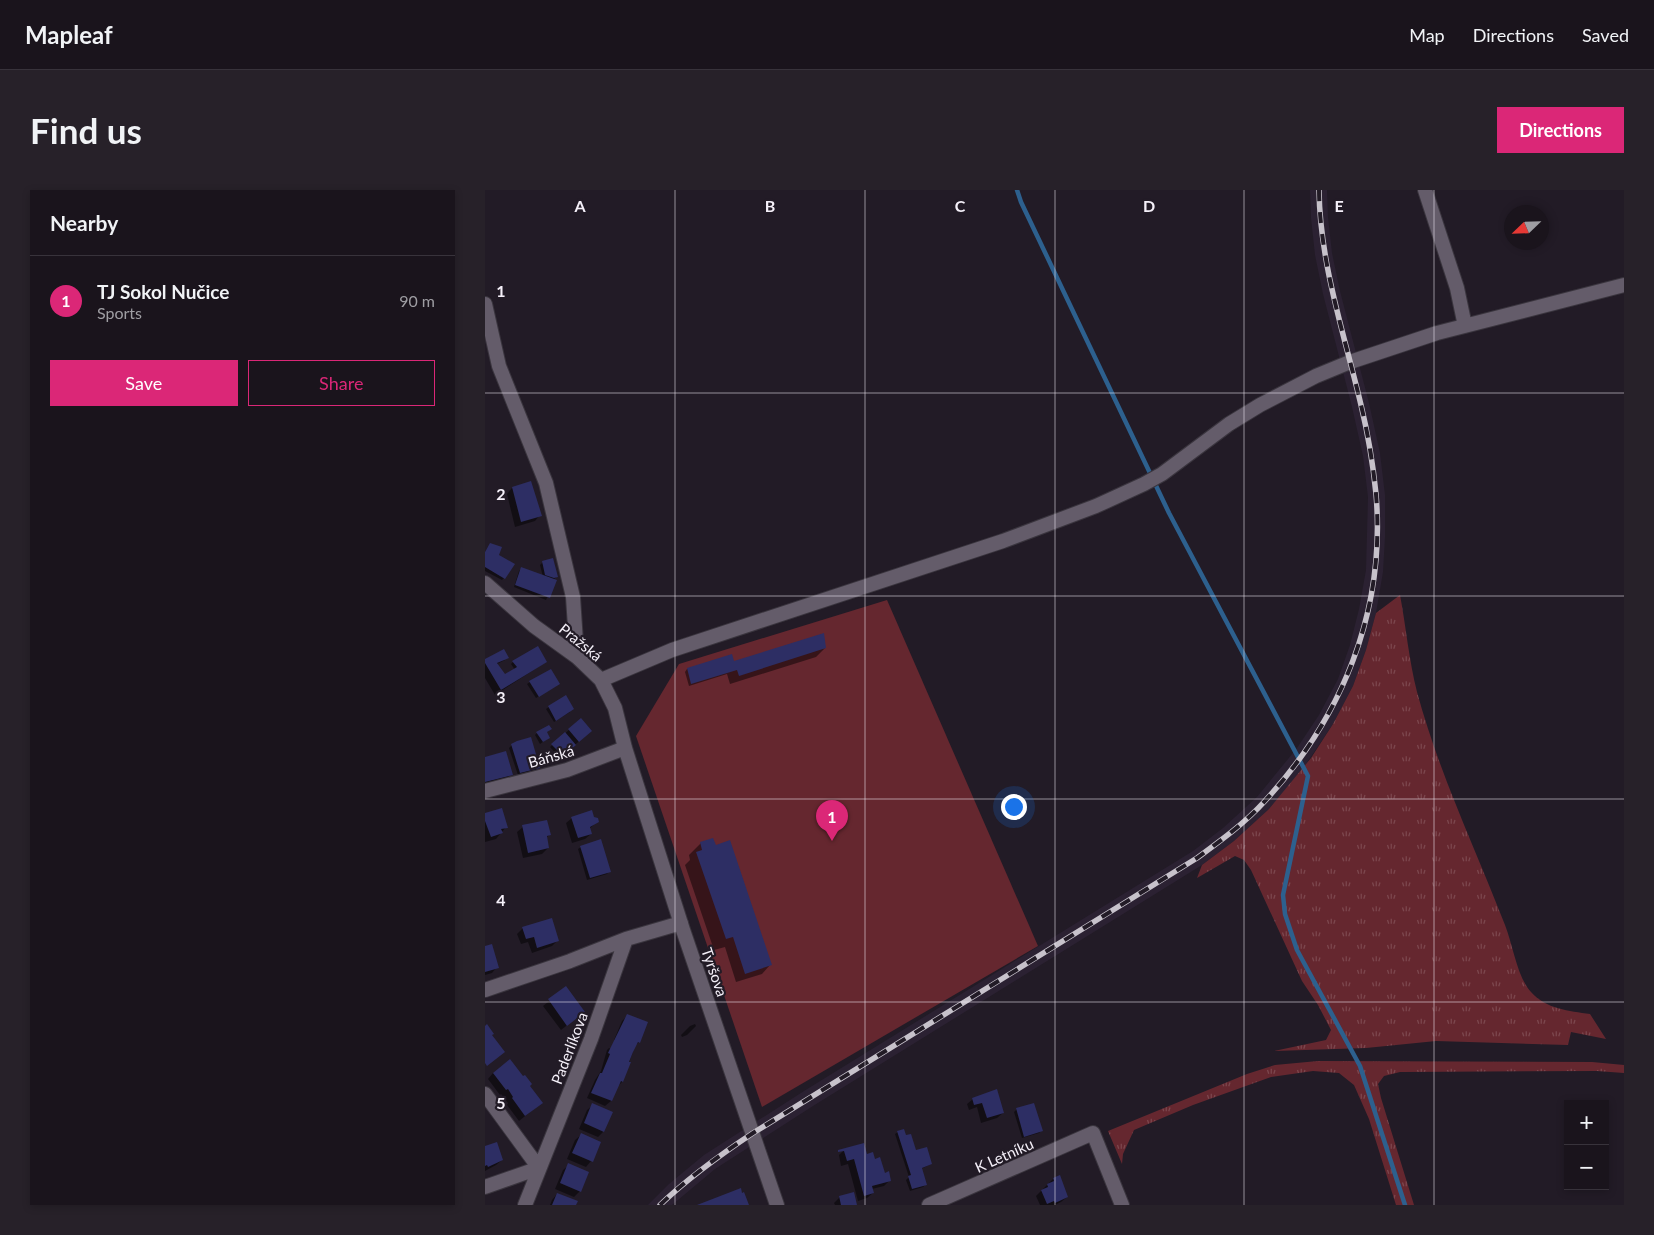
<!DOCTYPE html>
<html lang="en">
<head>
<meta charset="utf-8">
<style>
	:root { --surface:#1a141c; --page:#272129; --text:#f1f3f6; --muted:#9f9ea3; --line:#38333b; --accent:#db2777 }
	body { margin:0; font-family:Lato,sans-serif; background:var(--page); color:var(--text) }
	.controls { position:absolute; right:15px; bottom:15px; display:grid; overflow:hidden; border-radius:0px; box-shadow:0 2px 8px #0003 }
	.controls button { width:45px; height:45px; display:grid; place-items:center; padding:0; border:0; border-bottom:1px solid var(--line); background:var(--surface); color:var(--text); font:25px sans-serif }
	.compass { position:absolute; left:1019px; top:15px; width:45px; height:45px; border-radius:50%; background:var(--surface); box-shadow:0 2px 8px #0003; rotate:247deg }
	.you { position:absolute; left:528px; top:616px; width:18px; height:18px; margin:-12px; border:4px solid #fff; border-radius:50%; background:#1a73e8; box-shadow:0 0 0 8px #1a73e833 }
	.badge { display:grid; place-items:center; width:32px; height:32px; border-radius:50%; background:var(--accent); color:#fff; font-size:16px; font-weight:700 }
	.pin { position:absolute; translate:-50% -41px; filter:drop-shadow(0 1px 2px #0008) }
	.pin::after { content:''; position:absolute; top:26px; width:18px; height:15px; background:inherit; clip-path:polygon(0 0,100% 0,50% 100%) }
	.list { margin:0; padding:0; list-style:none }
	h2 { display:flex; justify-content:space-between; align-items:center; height:65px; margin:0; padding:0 20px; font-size:21px }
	h2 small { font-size:16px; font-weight:400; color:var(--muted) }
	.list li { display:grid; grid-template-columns:32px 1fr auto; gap:15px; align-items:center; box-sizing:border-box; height:90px; padding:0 20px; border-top:1px solid var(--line) }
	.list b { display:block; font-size:19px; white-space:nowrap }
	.list p { margin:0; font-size:16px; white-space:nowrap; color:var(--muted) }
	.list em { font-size:16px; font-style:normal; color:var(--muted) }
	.actions { display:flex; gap:10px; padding:15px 20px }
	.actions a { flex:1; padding:11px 0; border:1px solid var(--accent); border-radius:0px; text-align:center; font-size:18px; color:var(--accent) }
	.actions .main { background:var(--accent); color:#fff }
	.map { position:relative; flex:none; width:1139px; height:1015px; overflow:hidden; border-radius:0px }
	header { display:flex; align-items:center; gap:30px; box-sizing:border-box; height:70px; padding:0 25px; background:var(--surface); border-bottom:1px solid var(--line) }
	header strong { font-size:24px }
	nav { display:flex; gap:28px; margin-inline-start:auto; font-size:18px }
	.intro { display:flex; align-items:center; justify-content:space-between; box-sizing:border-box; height:120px; padding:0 30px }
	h1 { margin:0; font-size:35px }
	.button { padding:12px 22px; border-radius:0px; background:var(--accent); color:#fff; font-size:18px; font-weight:700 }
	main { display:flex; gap:30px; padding:0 30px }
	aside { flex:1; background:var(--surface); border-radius:0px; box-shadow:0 2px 8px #0003 }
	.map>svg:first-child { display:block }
	.built { fill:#2b2132 }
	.grass { fill:url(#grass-tufts) }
	.park { fill:#65272f }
	.shadow { fill:#0007 }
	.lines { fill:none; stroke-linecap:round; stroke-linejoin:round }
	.stream { stroke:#2d608e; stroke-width:4.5 }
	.building { fill:#2d2e64 }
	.minor-casing { stroke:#3a353e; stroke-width:16 }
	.minor { stroke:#645c6a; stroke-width:14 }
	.rail-casing { stroke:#c7c2cb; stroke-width:5.5 }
	.rail { stroke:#221b26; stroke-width:4; stroke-dasharray:11; stroke-linecap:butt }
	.grid { fill:none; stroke:#f5f0f9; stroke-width:1; stroke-opacity:0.55 }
	.labels { text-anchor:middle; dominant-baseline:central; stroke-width:4.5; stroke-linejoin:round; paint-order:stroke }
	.street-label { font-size:15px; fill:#f5f0f9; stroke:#221b26 }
	.grid-label { font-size:16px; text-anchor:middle; font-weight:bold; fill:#f5f0f9; stroke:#221b26; stroke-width:4.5; stroke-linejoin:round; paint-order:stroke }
</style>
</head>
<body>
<header>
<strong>Mapleaf</strong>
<nav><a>Map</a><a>Directions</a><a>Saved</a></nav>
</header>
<div class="intro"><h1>Find us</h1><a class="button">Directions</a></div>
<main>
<aside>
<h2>Nearby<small></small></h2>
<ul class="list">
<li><span class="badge">1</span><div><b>TJ Sokol Nučice</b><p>Sports</p></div><em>90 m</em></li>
</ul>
<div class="actions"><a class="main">Save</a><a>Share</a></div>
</aside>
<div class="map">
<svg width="1139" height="1015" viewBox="0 0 1139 1015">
	<defs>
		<pattern id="grass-tufts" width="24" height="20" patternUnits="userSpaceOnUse" patternTransform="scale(1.25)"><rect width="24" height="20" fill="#65272f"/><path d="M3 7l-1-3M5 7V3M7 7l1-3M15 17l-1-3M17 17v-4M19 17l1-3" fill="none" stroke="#7c474e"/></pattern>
	</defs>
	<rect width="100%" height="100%" fill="#221b26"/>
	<path class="built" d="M825 0H842L843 27 847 63 855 101 884 213 895 263 900 305V347L898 382 891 423 881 460 868 496 848 534 813 586 784 619 749 651 717 675 328 916 230 979 187 1015H163L184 994 219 965 319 901 708 661 738 638 772 607 812 558 834 525 853 489 865 455 874 419 881 380 883 307 878 266 867 217 838 104 830 65 826 28Z"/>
	<path class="grass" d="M915 405C921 437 924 471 932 502 954 583 990 658 1020 735 1028 755 1032 787 1046 802 1061 819 1084 821 1105 824L1121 849 1086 842 1083 855 951 851 881 858 789 861 841 850 846 840 833 815 817 791 766 680 759 670 750 666 712 688 717 675 749 651 784 619 826 568 848 534 868 496 881 460 891 423Z
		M833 871 1107 872 1139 875V883L1112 881 915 882 899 886 893 894 896 908 929 1015H911L884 929 869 895 854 883 828 881 786 887 708 915 649 940 638 964 637 974 623 941 762 884 790 875Z"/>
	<path class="park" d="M402 410 553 756 277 917 151 546 194 474Z"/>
	<path class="shadow" d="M27 298 55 325 50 331 30 337 22 304Z
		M3 357 12 365 19 388 17 390 0 381V362Z
		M57 373 72 386 68 390 70 391 61 410 29 397 34 381 36 379 58 387 55 375Z
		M340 458 331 467 245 494 242 484 204 496 200 482 202 479 246 466 249 474Z
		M20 470 12 474 19 487 30 480 26 474 28 472H61L10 505 0 488V471Z
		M45 492 71 496 51 508 42 494Z
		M64 517 85 522 69 532 61 519Z
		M96 529 100 546 75 568 65 557Z
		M65 539 61 543 63 548 55 554 50 545 52 543Z
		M27 555 53 577 51 580 33 585 24 558Z
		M0 568 26 584 24 587 0 593Z
		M0 624 21 637 11 649 0 652Z
		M87 628 112 632 104 639 106 644 100 649 87 653 81 633Z
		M38 637 64 645 61 648 63 658 57 664 38 668 32 642Z
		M216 653 285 775 277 784 251 792 240 757 229 760 200 675 205 670 204 665Z
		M96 657 124 681 122 684 102 690 93 659Z
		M38 738 72 751 67 756 47 763 43 752 36 754 32 744Z
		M0 757 12 777 7 783 0 785Z
		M81 798 99 822 76 840 58 816Z
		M143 825 154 852 150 856 137 892 133 896 126 911 120 916 102 908 110 890 116 881 122 860 124 858 126 859 130 850H129L137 831Z
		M210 834 211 836 202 845 197 847 196 845 205 836Z
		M8 883 44 896 50 918 34 931 22 915 23 913 16 904 15 905 3 889Z
		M511 901 518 923 512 928 496 933 492 917 484 920 482 914 488 909Z
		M108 915 118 942 113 947 94 939 102 920Z
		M532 919 556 941 554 943 537 948 529 922Z
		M413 942 421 947 430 962 446 974 436 979 441 994 438 997 425 1001 421 990 424 987 410 944Z
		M96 945 115 953 106 971 101 977 82 969 90 950Z
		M0 957 17 970 11 975 0 981Z
		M359 960 381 966 389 970 405 990 399 996 387 999 388 1003 382 1008 373 1011 363 974 356 976 354 965Z
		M84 975 95 1001 89 1007 70 999 78 980Z
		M574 987 582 1007 576 1012 570 1015H555L551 1006 568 989Z
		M72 1004 90 1015H65L67 1010Z
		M355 1007 370 1015H350L349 1013Z"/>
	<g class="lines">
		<path class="stream" d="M532 0 536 12 684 323 823 586 798 705 800 724 812 760 875 876 920 1015"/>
	</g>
	<path class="building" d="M46 291 57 326 36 332 27 297Z
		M5 353 17 357 14 365 30 374 20 389 0 377V362Z
		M68 368 73 387 69 388 60 385 57 371Z
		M36 377 72 390 65 408 30 395Z
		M339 443 341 458 254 486 252 480 206 494 202 478 247 464 249 471Z
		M53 456 62 472 16 500 0 473V469L19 459 24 468 12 473 20 484 32 477 27 471Z
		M66 479 75 494 54 507 44 491Z
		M81 505 89 519 71 531 63 516Z
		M96 528 107 541 94 552 83 539Z
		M64 535 67 539 62 542 65 548 58 552 51 542Z
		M80 542 91 555 78 566 66 554Z
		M46 547 55 578 35 583 26 554 32 551Z
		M21 561 28 585 0 592V567Z
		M17 618 23 638 16 639 18 643 6 647 0 631V623Z
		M107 620 109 627 113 628 114 632 105 637 107 644 93 648 86 627Z
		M62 630 66 645 62 646 64 658 43 663 37 635Z
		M228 648 231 655 245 650 287 775 260 784 248 747 241 749 211 662 217 660 215 652Z
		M116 649 126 682 105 688 95 656Z
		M67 728 74 751 52 758 49 747 41 749 37 737Z
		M7 754 14 778 0 782V756Z
		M81 796 100 822 82 836 63 809Z
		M142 824 163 832 155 853 153 852 148 862 144 872H146L138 892 136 891 127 911 106 903 115 883H117L125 864 123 863Z
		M2 834 9 844 7 845 20 862 2 876 0 873V836Z
		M25 869 38 886 40 885 47 894 45 896 58 913 40 926 27 908 28 907 23 899 21 900 8 883Z
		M512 899 519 923 502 928 497 913 489 915 487 908Z
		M107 913 128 922 119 942 99 933Z
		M549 913 558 941 539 947 531 918Z
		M419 939 421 945 426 944 431 960 442 957 447 974 437 978 442 995 427 999 423 986 426 985 412 941Z
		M96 943 116 952 108 972 87 963Z
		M12 952 18 970 3 977 2 975 0 976V956Z
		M379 953 382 964 388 962 390 969 395 967 400 983 404 981 406 991 387 996 389 1003 379 1006 369 969 362 971 359 961 353 962V960Z
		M83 973 104 982 96 1002 75 993Z
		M575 985 583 1007 570 1013 569 1011 562 1014 556 1000 563 997 562 994 569 991 568 988Z
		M256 998 257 1003 259 1002 264 1015H212Z
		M369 1002 372 1015H356L354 1006Z
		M72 1003 93 1011 91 1015H67Z"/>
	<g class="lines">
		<defs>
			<path id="minor" d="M940 0 972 98 980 136
				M0 114 14 176 61 293 88 407 92 467
				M0 393 49 436 92 467 116 490 130 518 140 558 198 740 292 1015
				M116 490 187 460 518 351 611 316 659 294 677 284 744 234 775 215 831 186 865 172 952 143 1139 95
				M0 601 82 580 140 558
				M0 800 85 771 141 749 196 733
				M0 904 54 978 0 997
				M40 1015 106 849 141 749
				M444 1015 608 943 637 1015"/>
		</defs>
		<use href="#minor" class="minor-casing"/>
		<use href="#minor" class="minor"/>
		<defs>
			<path id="rail" d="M175 1015C204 987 235 965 268 943L712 668C735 651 760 633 779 612 857 528 901 421 891 304 888 274 883 244 876 215 859 143 835 74 834 0"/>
		</defs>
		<use href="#rail" class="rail-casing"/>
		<use href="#rail" class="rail"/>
	</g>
	<path class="grid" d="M190 0V1015M380 0V1015M570 0V1015M759 0V1015M949 0V1015M0 203H1139M0 406H1139M0 609H1139M0 812H1139"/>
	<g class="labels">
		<g class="street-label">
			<text transform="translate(96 452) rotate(39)">Pražská</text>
			<text transform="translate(66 566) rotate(-16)">Báňská</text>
			<text transform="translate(230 782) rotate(71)">Tyršova</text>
			<text transform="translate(84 858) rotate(-69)">Paderlíkova</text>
			<text transform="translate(519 965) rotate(-24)">K Letníku</text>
		</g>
	</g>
	<g class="grid-label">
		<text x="95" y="22">A</text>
		<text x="285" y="22">B</text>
		<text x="475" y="22">C</text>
		<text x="664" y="22">D</text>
		<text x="854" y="22">E</text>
		<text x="16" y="107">1</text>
		<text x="16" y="310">2</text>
		<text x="16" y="513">3</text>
		<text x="16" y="716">4</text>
		<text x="16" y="919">5</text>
	</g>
</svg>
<div class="controls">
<button>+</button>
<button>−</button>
</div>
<svg class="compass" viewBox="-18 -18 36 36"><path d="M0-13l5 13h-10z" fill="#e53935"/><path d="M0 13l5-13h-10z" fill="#9f9ea3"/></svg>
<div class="you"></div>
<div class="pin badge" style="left:347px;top:651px">1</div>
</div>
</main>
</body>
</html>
